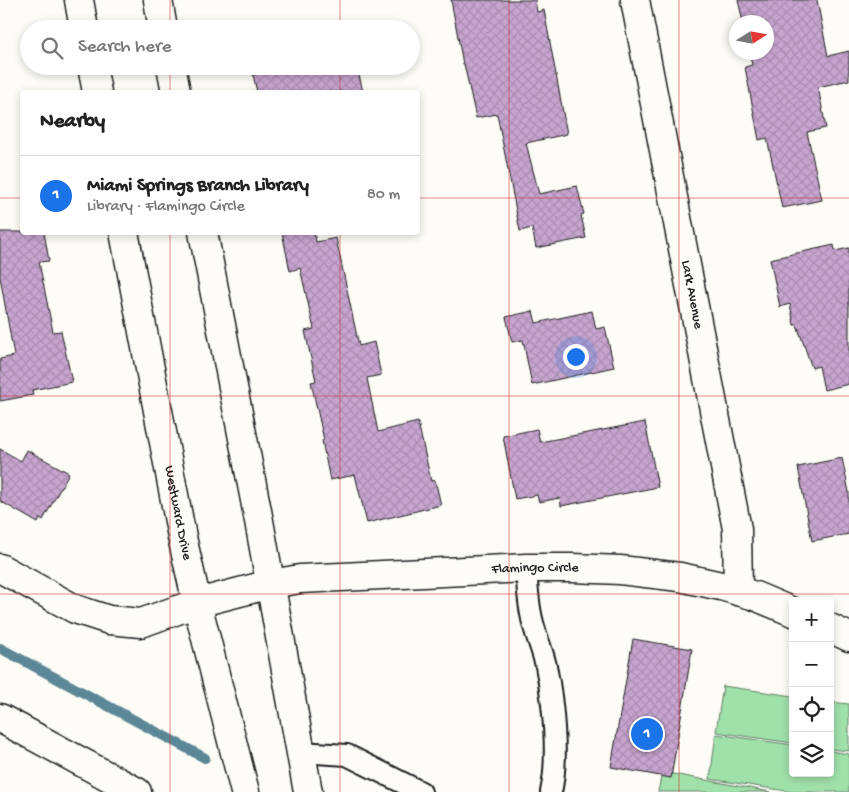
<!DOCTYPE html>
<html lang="en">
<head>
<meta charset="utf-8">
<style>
	:root { --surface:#fff; --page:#f6f6f6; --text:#222; --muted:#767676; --line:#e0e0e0; --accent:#1a73e8 }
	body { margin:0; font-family:"Gochi Hand",sans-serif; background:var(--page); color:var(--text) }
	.controls { position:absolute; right:15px; bottom:15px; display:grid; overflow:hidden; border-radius:5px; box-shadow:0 2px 8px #0003 }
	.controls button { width:45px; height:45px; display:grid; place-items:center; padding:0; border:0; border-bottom:1px solid var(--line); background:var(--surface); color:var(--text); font:25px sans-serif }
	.compass { position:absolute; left:729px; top:15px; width:45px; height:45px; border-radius:50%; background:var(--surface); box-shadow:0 2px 8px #0003; rotate:79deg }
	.you { position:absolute; left:575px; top:356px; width:18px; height:18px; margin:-12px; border:4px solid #fff; border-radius:50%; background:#1a73e8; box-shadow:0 0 0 8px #1a73e833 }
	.badge { display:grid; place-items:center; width:32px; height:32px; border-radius:50%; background:var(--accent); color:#fff; font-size:16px; font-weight:700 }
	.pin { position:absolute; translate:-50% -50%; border:2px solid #fff; box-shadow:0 1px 5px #0006 }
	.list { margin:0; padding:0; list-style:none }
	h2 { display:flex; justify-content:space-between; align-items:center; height:65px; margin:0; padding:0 20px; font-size:21px }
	h2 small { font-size:16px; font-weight:400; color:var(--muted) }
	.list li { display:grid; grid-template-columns:32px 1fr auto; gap:15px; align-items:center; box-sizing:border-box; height:80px; padding:0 20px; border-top:1px solid var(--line) }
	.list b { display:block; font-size:19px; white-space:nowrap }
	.list p { margin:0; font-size:16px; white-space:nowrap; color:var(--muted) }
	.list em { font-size:16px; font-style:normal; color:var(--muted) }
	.icon { flex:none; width:28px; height:28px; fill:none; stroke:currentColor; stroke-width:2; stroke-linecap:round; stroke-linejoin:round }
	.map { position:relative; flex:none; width:849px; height:792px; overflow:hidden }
	.search { position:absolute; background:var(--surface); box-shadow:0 2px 8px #0003; left:20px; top:20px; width:400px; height:55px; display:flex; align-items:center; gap:12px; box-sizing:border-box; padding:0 18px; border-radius:28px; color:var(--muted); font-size:19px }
	.panel { position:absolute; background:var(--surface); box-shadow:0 2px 8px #0003; left:20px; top:90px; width:400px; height:145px; border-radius:5px }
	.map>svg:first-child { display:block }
	.park { fill:#a0e0a9; stroke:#5e7e62 }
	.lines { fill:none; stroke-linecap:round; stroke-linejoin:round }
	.stream { stroke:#5c8796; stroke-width:10 }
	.building { fill:url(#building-cross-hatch); stroke:#1c1c1c }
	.lane-casing { stroke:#1c1c1c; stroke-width:24 }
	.street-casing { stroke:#1c1c1c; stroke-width:31 }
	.secondary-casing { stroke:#1c1c1c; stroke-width:31 }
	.lane { stroke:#fdfcf7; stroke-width:20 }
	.street { stroke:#fdfcf7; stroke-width:28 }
	.secondary { stroke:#fdfcf7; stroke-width:28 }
	.grid { fill:none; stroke:#d62828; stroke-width:1; stroke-opacity:0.55 }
	.labels { text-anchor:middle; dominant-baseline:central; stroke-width:5; stroke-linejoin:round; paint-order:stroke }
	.street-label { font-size:14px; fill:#1c1c1c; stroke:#fdfcf7 }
</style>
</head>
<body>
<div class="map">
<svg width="849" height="792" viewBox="0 0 849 792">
	<defs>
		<pattern id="building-cross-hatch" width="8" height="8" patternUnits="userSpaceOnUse" patternTransform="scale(1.25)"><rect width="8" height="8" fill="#c6a5cf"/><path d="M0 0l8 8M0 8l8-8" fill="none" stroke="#aa8db1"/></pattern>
	</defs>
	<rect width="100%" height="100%" fill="#fdfcf7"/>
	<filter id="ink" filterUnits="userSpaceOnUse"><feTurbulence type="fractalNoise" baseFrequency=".02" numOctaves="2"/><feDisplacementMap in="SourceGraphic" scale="10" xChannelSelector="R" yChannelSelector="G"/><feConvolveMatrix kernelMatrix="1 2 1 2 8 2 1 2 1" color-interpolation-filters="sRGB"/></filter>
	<g filter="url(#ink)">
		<path class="park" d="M723 686 793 696V743L716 732Z
			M830 702 849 704V751L830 749Z
			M716 734 793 745V773H830V751L849 754V792H793L710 779Z
			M662 772 771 792H658Z"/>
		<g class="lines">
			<path class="stream" d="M0 648 205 758"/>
		</g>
		<path class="building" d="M451 0H535L537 12 544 10 567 134 526 143 539 194 577 186 584 214 581 215 586 238 536 248 532 228 520 231 497 114 476 118 464 64H463Z
			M738 0H817L828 56 849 51V80L818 87 826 128 807 132 822 200 782 208 767 138 759 140 745 67 752 65 749 52H766V22H743Z
			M251 66H357L363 92H257Z
			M0 232H44L49 261 39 262 53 332 61 331 72 382 32 390 33 395 0 401V359L14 356 0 277Z
			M282 232H314L316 242 336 238 359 346 374 342 381 375 367 378 378 432 418 422 431 481 435 480 441 505 367 523 355 475 330 480 322 441 324 440 311 382 316 381 305 331 314 329 300 268 290 271Z
			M834 245 835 251 849 248V384L824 390 819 366 812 368 797 325H794L790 304 780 307 770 259Z
			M533 311 536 323 592 311 596 329 605 327 614 367 532 385 523 340 512 342 506 317Z
			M645 422 658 487 561 506 560 498 539 502 537 495 515 499 503 436 537 429 540 442Z
			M0 449 21 461 27 450 69 473 43 520 40 518 38 523 0 501Z
			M842 458 849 492V534L812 541 798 467Z
			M633 639 692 649 671 778 611 767Z"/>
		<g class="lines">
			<defs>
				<path id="lane" d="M526 568C527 583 528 599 531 614 534 632 542 648 546 666 553 701 559 757 551 792
					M300 752 347 755 421 792"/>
				<g id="street">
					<path id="s1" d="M635 0 737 529 738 591"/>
					<path id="s2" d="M0 568 75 609 109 620 141 623 197 603 271 584 300 579 526 568H573L620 570 680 577 721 586 755 596 793 612"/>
					<path d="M830 628 849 637"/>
					<path d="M0 718 137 792"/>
				</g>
				<g id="secondary">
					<path d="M79 0 84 29"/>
					<path d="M158 0 163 29"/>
					<path d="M92 66 97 92"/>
					<path d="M171 66 176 92"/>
					<path id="s3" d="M124 232 182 537 197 603 245 792"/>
					<path d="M203 232 259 521 308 792"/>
				</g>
			</defs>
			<use href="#lane" class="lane-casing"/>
			<use href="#street" class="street-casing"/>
			<use href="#secondary" class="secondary-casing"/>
			<use href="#lane" class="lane"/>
			<use href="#street" class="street"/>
			<use href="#secondary" class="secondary"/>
		</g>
	</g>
	<path class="grid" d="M170 0V29M340 0V29M509 0V792M679 0V792M170 66V92M340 66V92M0 198H22M418 198H849M170 232V792M340 232V792M0 396H849M0 594H849"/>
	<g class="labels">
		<g class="street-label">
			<text stroke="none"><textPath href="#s1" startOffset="300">Lark Avenue</textPath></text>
			<text stroke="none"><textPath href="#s3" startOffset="286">Westward Drive</textPath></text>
			<text stroke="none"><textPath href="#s2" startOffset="554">Flamingo Circle</textPath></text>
		</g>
	</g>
</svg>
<div class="controls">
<button>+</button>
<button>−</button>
<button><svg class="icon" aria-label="locate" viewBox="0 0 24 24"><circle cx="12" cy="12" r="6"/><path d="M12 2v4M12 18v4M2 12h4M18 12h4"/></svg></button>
<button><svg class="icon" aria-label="layers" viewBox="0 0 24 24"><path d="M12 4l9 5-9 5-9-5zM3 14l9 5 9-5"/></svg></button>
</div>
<svg class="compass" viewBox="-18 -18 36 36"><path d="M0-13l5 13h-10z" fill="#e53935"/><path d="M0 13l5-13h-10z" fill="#767676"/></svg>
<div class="you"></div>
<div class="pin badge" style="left:647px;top:734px">1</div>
<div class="search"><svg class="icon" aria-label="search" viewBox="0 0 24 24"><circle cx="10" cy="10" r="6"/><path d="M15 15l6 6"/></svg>Search here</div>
<section class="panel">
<h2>Nearby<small></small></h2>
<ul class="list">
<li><span class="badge">1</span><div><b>Miami Springs Branch Library</b><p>Library · Flamingo Circle</p></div><em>80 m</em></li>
</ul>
</section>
</div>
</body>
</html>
